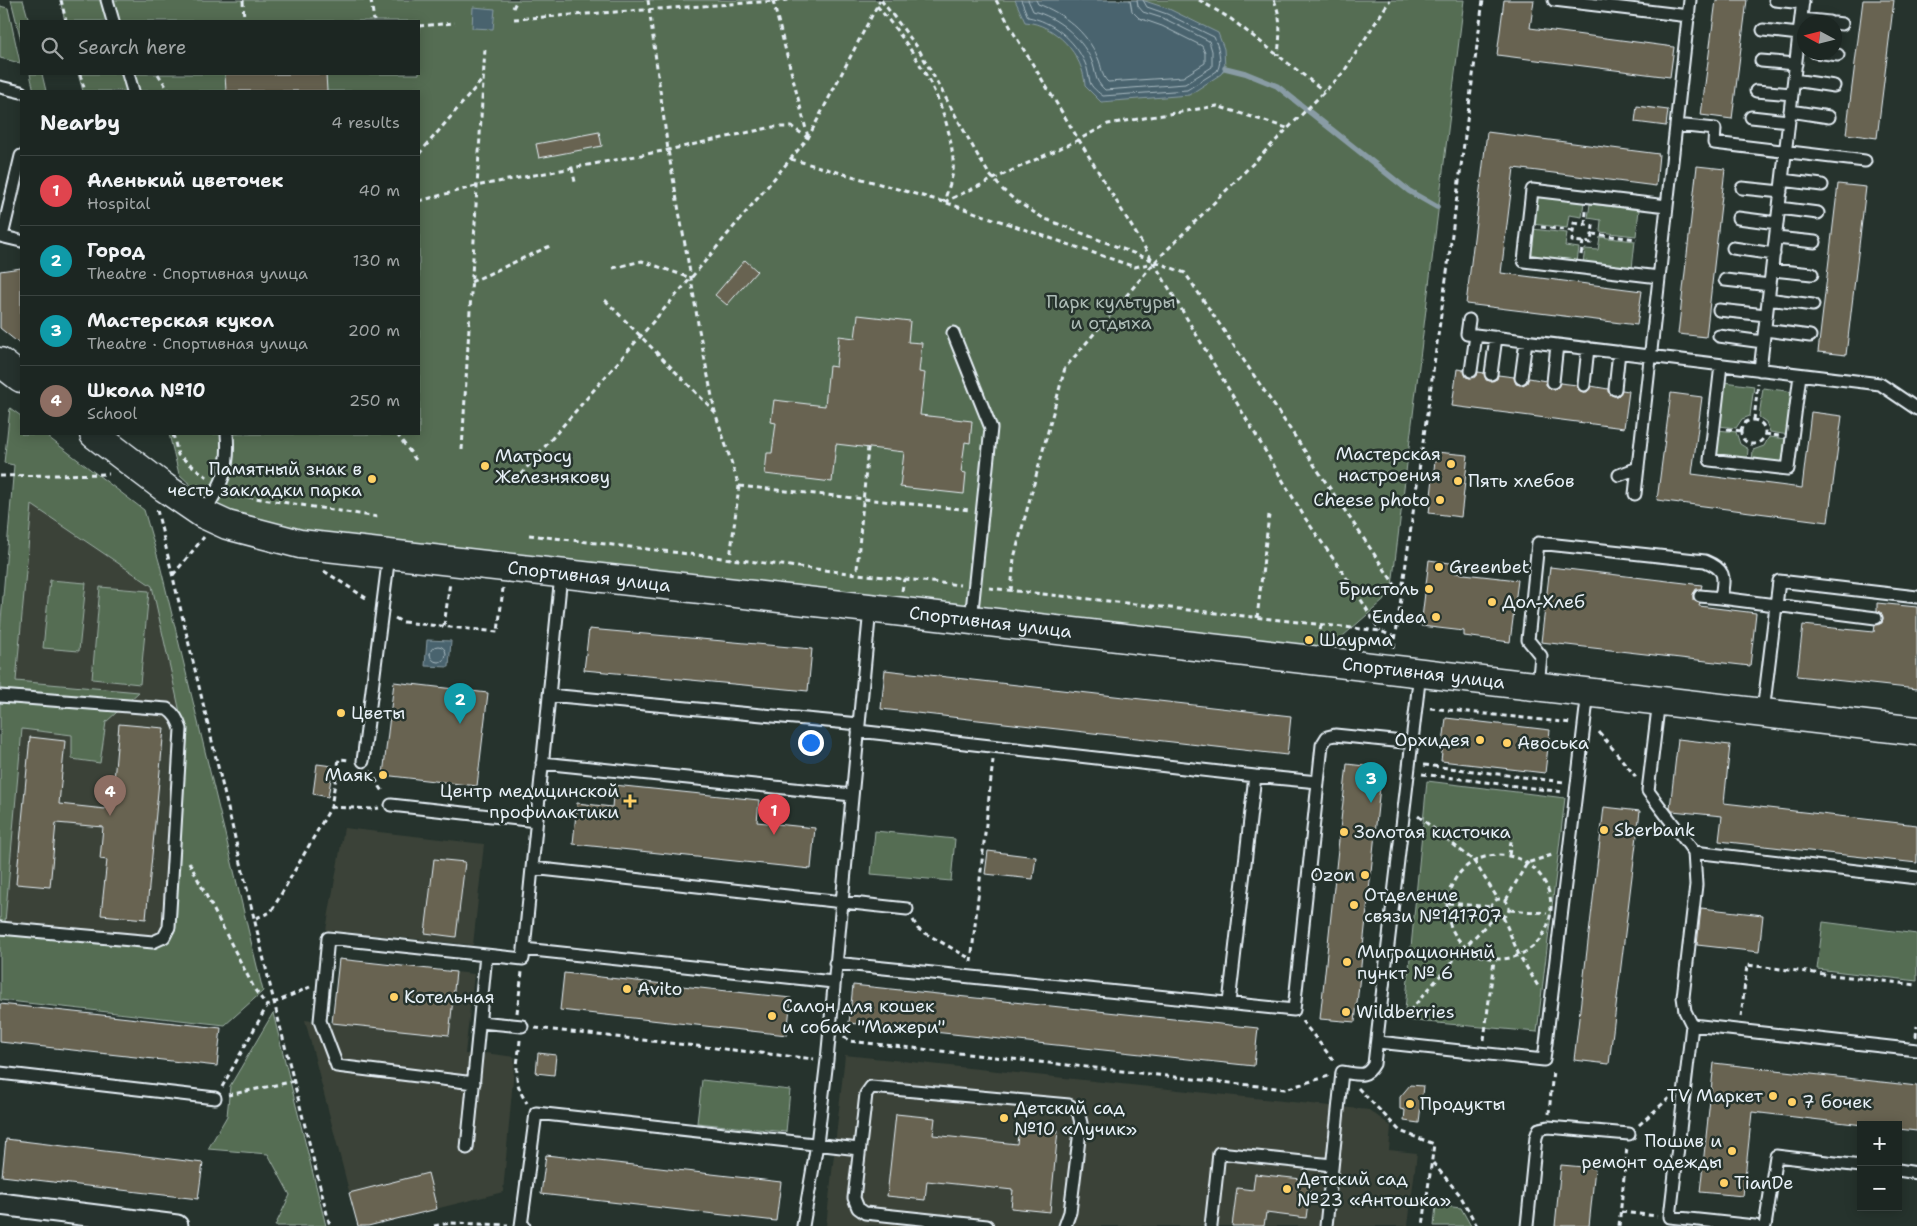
<!DOCTYPE html>
<html lang="en">
<head>
<meta charset="utf-8">
<style>
	:root { --surface:#1c2622; --page:#252e2a; --text:#f1f3f6; --muted:#a0a5a5; --line:#3a4340; --accent:#ffd166 }
	body { margin:0; font-family:"Shantell Sans",sans-serif; background:var(--page); color:var(--text) }
	.controls { position:absolute; right:15px; bottom:15px; display:grid; overflow:hidden; border-radius:0px; box-shadow:0 2px 12px #0003 }
	.controls button { width:45px; height:45px; display:grid; place-items:center; padding:0; border:0; border-bottom:1px solid var(--line); background:var(--surface); color:var(--text); font:25px sans-serif }
	.compass { position:absolute; left:1797px; top:15px; width:45px; height:45px; border-radius:50%; background:var(--surface); box-shadow:0 2px 12px #0003; rotate:277deg }
	.you { position:absolute; left:810px; top:742px; width:18px; height:18px; margin:-12px; border:4px solid #fff; border-radius:50%; background:#1a73e8; box-shadow:0 0 0 8px #1a73e833 }
	.badge { display:grid; place-items:center; width:32px; height:32px; border-radius:50%; background:var(--accent); color:#fff; font-size:16px; font-weight:700 }
	.pin { position:absolute; translate:-50% -41px; filter:drop-shadow(0 1px 2px #0008) }
	.pin::after { content:''; position:absolute; top:26px; width:18px; height:15px; background:inherit; clip-path:polygon(0 0,100% 0,50% 100%) }
	.list { margin:0; padding:0; list-style:none }
	h2 { display:flex; justify-content:space-between; align-items:center; height:65px; margin:0; padding:0 20px; font-size:21px }
	h2 small { font-size:16px; font-weight:400; color:var(--muted) }
	.list li { display:grid; grid-template-columns:32px 1fr auto; gap:15px; align-items:center; box-sizing:border-box; height:70px; padding:0 20px; border-top:1px solid var(--line) }
	.list b { display:block; font-size:19px; white-space:nowrap }
	.list p { margin:0; font-size:16px; white-space:nowrap; color:var(--muted) }
	.list em { font-size:16px; font-style:normal; color:var(--muted) }
	.icon { flex:none; width:28px; height:28px; fill:none; stroke:currentColor; stroke-width:2; stroke-linecap:round; stroke-linejoin:round }
	.map { position:relative; flex:none; width:1917px; height:1226px; overflow:hidden }
	.search { position:absolute; background:var(--surface); box-shadow:0 2px 12px #0003; left:20px; top:20px; width:400px; height:55px; display:flex; align-items:center; gap:12px; box-sizing:border-box; padding:0 18px; border-radius:0px; color:var(--muted); font-size:19px }
	.panel { position:absolute; background:var(--surface); box-shadow:0 2px 12px #0003; left:20px; top:90px; width:400px; height:345px; border-radius:0px }
	.map>svg:first-child { display:block }
	.built { fill:#3a4238 }
	.green { fill:#546d53; stroke:#9eafa6; fill-rule:evenodd }
	.water { fill:#49646e; stroke:#899ca5 }
	.lines { fill:none; stroke-linecap:round; stroke-linejoin:round }
	.shore { stroke:#a8b9c1; stroke-width:1 }
	.stream { stroke:#899ca5; stroke-width:5.5 }
	.building { fill:#686451; stroke:#e8f1f8 }
	.lane-casing { stroke:#e8f1f8; stroke-width:15 }
	.street-casing { stroke:#e8f1f8; stroke-width:25 }
	.secondary-casing { stroke:#e8f1f8; stroke-width:31 }
	.path { stroke:#e8f1f8; stroke-width:3; stroke-dasharray:5 4; stroke-linecap:butt }
	.lane { stroke:#26332d; stroke-width:11 }
	.street { stroke:#26332d; stroke-width:21 }
	.secondary { stroke:#26332d; stroke-width:28 }
	.poi-dot { fill:#ffd166; stroke:#26332d; stroke-width:2 }
	.labels { text-anchor:middle; dominant-baseline:central; stroke-width:5; stroke-linejoin:round; paint-order:stroke }
	.park-label { font-size:18px; fill:#adbcb6; stroke:#26332d }
	.poi-label { font-size:18px; fill:#e8f1f8; stroke:#26332d; text-anchor:start }
	.street-label { font-size:18px; fill:#e8f1f8; stroke:#26332d }
</style>
</head>
<body>
<div class="map">
<svg width="1917" height="1226" viewBox="0 0 1917 1226">
	<rect width="100%" height="100%" fill="#26332d"/>
	<filter id="ink" filterUnits="userSpaceOnUse"><feTurbulence type="fractalNoise" baseFrequency=".02" numOctaves="2"/><feDisplacementMap in="SourceGraphic" scale="10" xChannelSelector="R" yChannelSelector="G"/><feConvolveMatrix kernelMatrix="1 2 1 2 8 2 1 2 1" color-interpolation-filters="sRGB"/></filter>
	<g filter="url(#ink)">
		<path class="built" d="M16 481 160 565 263 991 0 962V671Z
			M344 828 484 844 473 945 326 930Z
			M339 959 474 974 465 1054 484 1056 485 1053 515 1057 503 1192 368 1226H358L305 1020 332 1023Z
			M845 1055 1369 1110 1391 1126 1389 1150 1417 1153 1408 1226H826Z"/>
		<path class="green" d="M11 0H23L29 21H21V40Z
			M60 0H1464L1391 594 1327 650 308 535 224 516 179 474 169 434H419V91H83L78 74H419V21H65Z
			M0 6 8 8 20 63 0 58Z
			M30 74H42L46 91H34Z
			M1536 197 1584 202 1582 217 1569 215 1567 228 1532 224Z
			M1590 204 1639 210 1636 236 1600 232 1601 220 1588 218Z
			M1532 229 1567 233 1565 246 1579 248 1577 262 1528 257Z
			M1600 237 1635 241 1632 269 1583 263 1585 249 1598 250Z
			M1724 382 1754 386 1750 416 1742 419 1736 428 1719 426Z
			M1763 388 1794 392 1789 435 1770 432 1766 422 1759 417Z
			M10 408 21 416V434H44L144 510 160 565 263 991 225 1025 0 1000V632L14 465 4 463ZM32 505 152 586 185 735 174 932 167 942 155 946 4 933 22 729 72 735V759L100 763 106 722 139 692 16 681Z
			M1718 430 1736 432 1740 444 1748 449 1747 461 1715 457Z
			M1769 437 1788 439 1785 466 1752 462 1753 450 1764 446Z
			M50 580 86 583 79 651 43 648Z
			M100 587 149 591 140 684 92 679Z
			M1427 781 1565 798 1537 1032 1404 1020Z
			M875 831 955 839 951 881 871 874Z
			M1823 922 1917 934V981L1817 969Z
			M273 1013 326 1226H275L290 1195 268 1154 208 1149 227 1116 230 1086Z
			M702 1080 790 1090 786 1132 697 1123Z
			M1436 1205 1461 1208 1471 1226H1434Z"/>
		<path class="water" d="M1015 0H1142L1169 9 1218 33 1224 49 1225 68 1221 74 1189 95 1101 102 1085 86C1084 55 1055 24 1025 22Z
			M473 7 495 9 493 29 472 28Z
			M427 640 451 641 449 667 425 666Z"/>
		<g class="lines">
			<path class="shore" d="M1021 0 1028 17C1052 21 1075 40 1085 63 1088 69 1088 75 1090 82 1091 87 1099 93 1103 96L1187 90 1217 71C1223 61 1218 46 1214 37L1167 14 1147 7 1143 0
				M1028 0 1033 11C1057 17 1080 36 1091 59 1097 73 1093 79 1105 90L1185 84 1212 67V51L1209 41 1165 19 1143 12 1138 6 1137 0
				M1036 0 1038 4C1063 13 1087 32 1098 58 1102 66 1101 76 1108 82L1183 77 1205 63V53L1202 46 1162 26 1139 18 1132 11 1130 0
				M430 654a8 8 0 1 1 16 0a8 8 0 1 1-16 0Z"/>
			<path class="stream" d="M1225 68 1245 73 1277 86 1409 191 1437 207"/>
		</g>
		<path class="building" d="M1504 0H1534L1530 28 1674 47 1670 77 1497 55Z
			M1716 0H1747L1732 119 1701 115Z
			M1863 0H1894L1877 138 1846 134Z
			M225 74H326L327 91H226Z
			M1637 106 1668 110 1666 126 1635 122Z
			M599 132 602 146 539 158 536 144Z
			M1487 132 1659 154 1656 186 1514 168 1501 273 1642 291 1637 325 1466 304Z
			M1697 166 1725 169 1706 337 1678 334Z
			M1838 184 1866 187 1846 355 1818 352Z
			M745 260 757 271 727 305 715 295Z
			M21 268V345L0 328V271Z
			M858 315 910 321 908 342 922 343 919 372 925 373 920 415 972 421 970 443 965 442 961 472 966 473 964 494 900 487 904 452 836 444 832 482 765 474 767 453H772L776 423 771 422 774 400 825 406 829 366 836 367 839 336 855 338Z
			M1457 369 1464 370 1466 377 1470 378 1477 376 1478 372 1484 373 1486 380 1490 381 1497 379 1498 375 1514 377 1516 384 1520 385 1527 383 1529 378 1546 381V385L1552 389H1556L1560 383 1577 385V388L1583 392H1587L1591 386 1608 389V392L1614 396H1618L1622 390 1629 391 1624 428 1452 406Z
			M1671 393 1702 397 1692 474 1802 488 1811 412 1842 416 1828 522 1657 500Z
			M1436 452 1468 455 1461 517 1429 513Z
			M1429 560 1457 564 1455 573 1518 580 1510 642 1464 636V631L1421 626Z
			M1550 567 1702 585 1701 589H1696L1693 595V600L1700 603 1699 606 1756 613 1750 666 1541 642Z
			M1877 603 1917 607V689L1797 676 1803 625 1874 632 1875 625 1882 623 1883 618 1881 612 1877 611Z
			M589 629 812 649 808 691 584 670Z
			M885 670 1291 716 1287 755 881 709Z
			M394 682 488 693 477 786 383 775Z
			M1446 718 1550 730 1545 773 1441 761Z
			M119 724 164 728 146 919 101 915 107 860 100 859 103 827 56 823 50 887 16 884 30 737 65 741 59 804 105 809 108 779 114 780Z
			M1678 739 1730 745 1724 803 1917 825V863L1719 841 1722 816 1672 811 1670 808Z
			M317 764 333 766 328 797 313 794Z
			M1347 764 1382 768 1355 1022 1320 1019Z
			M614 785 759 800 757 822 815 828 811 869 573 844 577 803 612 807Z
			M1604 807 1640 811 1609 1064 1574 1060Z
			M988 851 1036 857 1033 879 985 874Z
			M434 859 465 862 456 937 425 933Z
			M1701 908 1763 915 1759 952 1697 945Z
			M339 959 456 972 449 1035 332 1023Z
			M564 973 791 998 787 1035 560 1010Z
			M853 985 1258 1028 1254 1066 849 1023Z
			M0 1004 221 1028 217 1066 0 1042Z
			M538 1053 556 1055 554 1075 536 1073Z
			M1714 1063 1917 1086V1131L1898 1129V1125H1863L1752 1112 1743 1196 1700 1192Z
			M1410 1085 1423 1086 1419 1123 1404 1121 1405 1110 1400 1109V1097Z
			M896 1114 935 1118 933 1135 1017 1144 1019 1126 1058 1130 1050 1212 1011 1208 1013 1190 927 1181 925 1200 887 1196Z
			M6 1139 203 1163 198 1199 2 1176Z
			M546 1155 781 1182 776 1221 541 1194Z
			M1561 1165 1595 1168 1589 1226H1555Z
			M428 1173 437 1209 368 1226H358L349 1193Z
			M1255 1174 1311 1180 1306 1218 1266 1213 1264 1226H1232L1237 1188 1253 1190Z"/>
		<g class="lines">
			<defs>
				<path id="lane" d="M107 0 113 21
					M1554 0 1689 16
					M1775 0 1803 3
					M1801 19 1829 22
					M1834 23 1842 24
					M1763 30 1799 34
					M1815 52 1838 55
					M1761 61 1796 64
					M128 74 133 91
					M1794 80 1834 86
					M0 87 21 92
					M1756 91 1792 94
					M1790 111 1829 117
					M1751 117 1789 121
					M1676 125 1715 129 1714 143 1865 161
					M1782 180 1822 185
					M1742 188 1781 192
					M1779 208 1818 213
					M1738 218 1777 223
					M0 236 21 241
					M2 236 21 156
					M1776 238 1815 242
					M1733 248 1774 254
					M1772 270 1812 274
					M1659 277 1524 261 1532 190 1667 206
					M1725 280 1770 285
					M1768 299 1813 305
					M1719 310 1766 315
					M1469 320 1467 334 1880 384 1917 409
					M1765 330 1810 336
					M953 333 991 428 971 620
					M1719 336 1763 342
					M1721 365 1710 460 1788 469 1800 375
					M1760 370 1803 0
					M1471 371 1476 335
					M1491 374 1496 337
					M1521 378 1526 341
					M1553 382 1557 345
					M1584 385 1588 348
					M1615 389 1619 352
					M1619 475 1638 468
					M1635 494 1690 0
					M203 514C222 484 230 470 227 434
					M561 575 524 949 833 982
					M1700 596 1721 598
					M1538 686 1541 656 1528 640 1538 543 1705 561C1727 570 1724 577 1721 598L1876 618
					M549 695 859 724
					M0 696 167 709C175 714 178 720 181 729L169 927 164 937 153 942 0 928
					M1659 700 1648 791 1694 852 1917 878
					M1763 712 1779 581 1917 597
					M858 731 1255 776 1229 1003
					M363 761 389 555
					M542 763 852 795
					M1255 776 1318 782
					M391 805 536 821
					M1694 852 1696 885 1683 997 1685 1011 1692 1025 1917 1050
					M532 868 907 909
					M835 963 1294 1010 1322 745 1327 737 1335 735 1413 743
					M480 1022 522 1026
					M1692 1025 1670 1217 1755 1226
					M1378 1042 1544 1060 1588 692
					M0 1073 215 1098
					M474 1083 337 1066 320 1021 328 938 486 955
					M467 1148 486 955 523 959 524 949
					M1898 1170 1917 1173
					M524 1226H521L536 1113 859 1149
					M803 1226 817 1144 827 1060 870 609
					M987 1226 865 1213 858 1208 854 1198 866 1094 871 1087 1069 1105 1078 1111 1081 1123 1070 1212 1065 1226
					M1211 1226 1219 1153 1332 1165
					M1326 1226 1342 1072C1357 1074 1366 1079 1374 1064L1420 673
					M1527 1226 1536 1137 1539 1129 1548 1127 1629 1134
					M1765 1226 1776 1156 1861 1166"/>
				<path id="street" d="M0 1204 177 1226"/>
				<g id="secondary">
					<path d="M0 362 21 378"/>
					<path id="s1" d="M94 434 165 488 203 514 227 525 300 544 895 611 1917 731"/>
				</g>
			</defs>
			<use href="#lane" class="lane-casing"/>
			<use href="#street" class="street-casing"/>
			<use href="#secondary" class="secondary-casing"/>
			<path class="path" d="M61 0 66 21
				M243 0 244 21
				M371 0 374 21
				M648 0 668 150 691 278 699 330 715 412 739 486 730 559
				M881 0 918 48 978 156 989 174 1003 190 1016 201 1043 218 1185 273 1401 594
				M996 0 1013 32 1154 263 1305 518 1357 593 1380 631
				M1199 0 1231 19 1324 91
				M1274 0C1282 18 1280 36 1278 55
				M773 1 808 137
				M877 6C910 45 939 87 950 138 952 149 954 162 953 172 951 182 947 192 944 202
				M513 8 517 0
				M514 19 789 0
				M419 26 455 23
				M80 74 85 91
				M158 74 169 91
				M419 154 482 80
				M791 159 944 202 1135 267 1153 263
				M572 168 575 182
				M419 201 476 186 668 150 773 127H792L808 138
				M944 202 1078 140 1108 124 1217 106 1287 128
				M1574 223 1593 226 1591 243 1572 241Z
				M1585 225 1586 211
				M1541 227 1573 231
				M1592 234 1637 239
				M1581 255 1583 242
				M613 268 642 261 691 278
				M471 282 552 245
				M605 300 715 412
				M1754 420 1758 383
				M1741 432a12 12 0 1 1 24 0a12 12 0 1 1-24 0Z
				M1727 429 1741 431
				M173 434 178 455 207 477
				M397 434 416 460
				M1765 434 1779 436
				M462 450 485 48
				M0 476 109 474
				M515 481 691 278 808 138 880 0
				M739 486 970 510
				M230 494 378 517
				M157 510 274 1002 330 1226
				M529 535 857 574 960 585
				M857 569 868 447
				M324 571 369 600
				M173 575 204 537
				M989 588 1380 631 1395 637
				M902 591 904 579
				M1011 591 1014 558 1065 368 1154 263 1343 73 1390 0
				M395 618 402 622 498 632 503 588
				M1257 618 1269 515
				M444 626 450 582
				M1319 639 1321 625
				M1394 648 1447 272 1483 0
				M1430 708 1571 723
				M1599 732 1636 777
				M1424 765 1564 782
				M370 771 384 793
				M1422 774 1563 792
				M331 807 373 809 379 808
				M1418 816 1474 861 1498 899
				M1447 907a52 52 0 1 1 104 0a52 52 0 1 1-104 0Z
				M1509 855 1512 835
				M189 862 255 990 267 1006 310 987
				M1491 908a9 9 0 1 1 18 0a9 9 0 1 1-18 0Z
				M1506 900 1527 863 1555 854
				M1448 903 1491 907
				M1510 910 1547 913
				M1503 917 1519 955 1538 986
				M256 918 271 912 331 807 339 759 349 760
				M913 920 918 929 971 959
				M971 962 993 760
				M517 1013 522 972
				M1741 1017 1747 965 1917 985
				M1393 1018 1408 1013 1465 947 1495 916
				M1302 1021 1334 1061
				M535 1028 814 1059
				M844 1036 849 1041 1285 1089 1329 1076
				M1916 1037 1917 1026
				M520 1040C518 1066 511 1080 527 1103
				M1484 1040 1494 960
				M222 1087 267 1006
				M1358 1088 1400 1131 1434 1144 1423 1226
				M228 1095 295 1081
				M1549 1114 1553 1070
				M1639 1125 1669 1098
				M1433 1163 1460 1195 1477 1226
				M1621 1212 1657 1216
				M434 1226 450 1223 508 1225
				M1619 1226 1627 1147"/>
			<use href="#lane" class="lane"/>
			<use href="#street" class="street"/>
			<use href="#secondary" class="secondary"/>
		</g>
	</g>
	<g class="poi-dot">
		<circle cx="1451" cy="464" r="5"/>
		<circle cx="485" cy="466" r="5"/>
		<circle cx="372" cy="479" r="5"/>
		<circle cx="1458" cy="481" r="5"/>
		<circle cx="1440" cy="500" r="5"/>
		<circle cx="1439" cy="567" r="5"/>
		<circle cx="1429" cy="589" r="5"/>
		<circle cx="1492" cy="602" r="5"/>
		<circle cx="1436" cy="617" r="5"/>
		<circle cx="1309" cy="640" r="5"/>
		<circle cx="341" cy="713" r="5"/>
		<circle cx="1480" cy="740" r="5"/>
		<circle cx="1507" cy="743" r="5"/>
		<circle cx="383" cy="775" r="5"/>
		<path d="M627.5 793.5h5v5h5v5h-5v5h-5v-5h-5v-5h5z"/>
		<circle cx="1604" cy="830" r="5"/>
		<circle cx="1344" cy="832" r="5"/>
		<circle cx="1365" cy="875" r="5"/>
		<circle cx="1354" cy="905" r="5"/>
		<circle cx="1347" cy="962" r="5"/>
		<circle cx="627" cy="989" r="5"/>
		<circle cx="394" cy="997" r="5"/>
		<circle cx="1346" cy="1012" r="5"/>
		<circle cx="772" cy="1016" r="5"/>
		<circle cx="1773" cy="1096" r="5"/>
		<circle cx="1792" cy="1102" r="5"/>
		<circle cx="1410" cy="1104" r="5"/>
		<circle cx="1004" cy="1118" r="5"/>
		<circle cx="1732" cy="1151" r="5"/>
		<circle cx="1724" cy="1183" r="5"/>
		<circle cx="1287" cy="1189" r="5"/>
	</g>
	<g class="labels">
		<g class="park-label">
			<text x="1111" y="302">Парк культуры<tspan x="1111" dy="21">и отдыха</tspan></text>
		</g>
		<g class="poi-label">
			<text x="1441" y="454" text-anchor="end">Мастерская<tspan x="1441" dy="21">настроения</tspan></text>
			<text x="495" y="456">Матросу<tspan x="495" dy="21">Железнякову</tspan></text>
			<text x="362" y="469" text-anchor="end">Памятный знак в<tspan x="362" dy="21">честь закладки парка</tspan></text>
			<text x="1468" y="481">Пять хлебов</text>
			<text x="1430" y="500" text-anchor="end">Cheese photo</text>
			<text x="1449" y="567">Greenbet</text>
			<text x="1419" y="589" text-anchor="end">Бристоль</text>
			<text x="1502" y="602">Дол-Хлеб</text>
			<text x="1426" y="617" text-anchor="end">Endea</text>
			<text x="1319" y="640">Шаурма</text>
			<text x="351" y="713">Цветы</text>
			<text x="1470" y="740" text-anchor="end">Орхидея</text>
			<text x="1517" y="743">Авоська</text>
			<text x="373" y="775" text-anchor="end">Маяк</text>
			<text x="619" y="791" text-anchor="end">Центр медицинской<tspan x="619" dy="21">профилактики</tspan></text>
			<text x="1614" y="830">Sberbank</text>
			<text x="1354" y="832">Золотая кисточка</text>
			<text x="1355" y="875" text-anchor="end">Ozon</text>
			<text x="1364" y="895">Отделение<tspan x="1364" dy="21">связи №141707</tspan></text>
			<text x="1357" y="952">Миграционный<tspan x="1357" dy="21">пункт № 6</tspan></text>
			<text x="637" y="989">Avito</text>
			<text x="404" y="997">Котельная</text>
			<text x="782" y="1006">Салон для кошек<tspan x="782" dy="21">и собак "Мажери"</tspan></text>
			<text x="1356" y="1012">Wildberries</text>
			<text x="1763" y="1096" text-anchor="end">TV Маркет</text>
			<text x="1802" y="1102">7 бочек</text>
			<text x="1420" y="1104">Продукты</text>
			<text x="1014" y="1108">Детский сад<tspan x="1014" dy="21">№10 «Лучик»</tspan></text>
			<text x="1722" y="1141" text-anchor="end">Пошив и<tspan x="1722" dy="21">ремонт одежды</tspan></text>
			<text x="1297" y="1179">Детский сад<tspan x="1297" dy="21">№23 «Антошка»</tspan></text>
			<text x="1734" y="1183">TianDe</text>
		</g>
		<g class="street-label">
			<text stroke="none"><textPath href="#s1" startOffset="528">Спортивная улица</textPath></text>
			<text stroke="none"><textPath href="#s1" startOffset="932">Спортивная улица</textPath></text>
			<text stroke="none"><textPath href="#s1" startOffset="1368">Спортивная улица</textPath></text>
		</g>
	</g>
</svg>
<div class="controls">
<button>+</button>
<button>−</button>
</div>
<svg class="compass" viewBox="-18 -18 36 36"><path d="M0-13l5 13h-10z" fill="#e53935"/><path d="M0 13l5-13h-10z" fill="#a0a5a5"/></svg>
<div class="you"></div>
<div class="pin badge" style="left:774px;top:835px;background:#e0444e">1</div>
<div class="pin badge" style="left:460px;top:724px;background:#0f9aa8">2</div>
<div class="pin badge" style="left:1371px;top:803px;background:#0f9aa8">3</div>
<div class="pin badge" style="left:110px;top:816px;background:#8d6e63">4</div>
<div class="search"><svg class="icon" aria-label="search" viewBox="0 0 24 24"><circle cx="10" cy="10" r="6"/><path d="M15 15l6 6"/></svg>Search here</div>
<section class="panel">
<h2>Nearby<small>4 results</small></h2>
<ul class="list">
<li><span class="badge" style="background:#e0444e">1</span><div><b>Аленький цветочек</b><p>Hospital</p></div><em>40 m</em></li>
<li><span class="badge" style="background:#0f9aa8">2</span><div><b>Город</b><p>Theatre · Спортивная улица</p></div><em>130 m</em></li>
<li><span class="badge" style="background:#0f9aa8">3</span><div><b>Мастерская кукол</b><p>Theatre · Спортивная улица</p></div><em>200 m</em></li>
<li><span class="badge" style="background:#8d6e63">4</span><div><b>Школа №10</b><p>School</p></div><em>250 m</em></li>
</ul>
</section>
</div>
</body>
</html>
